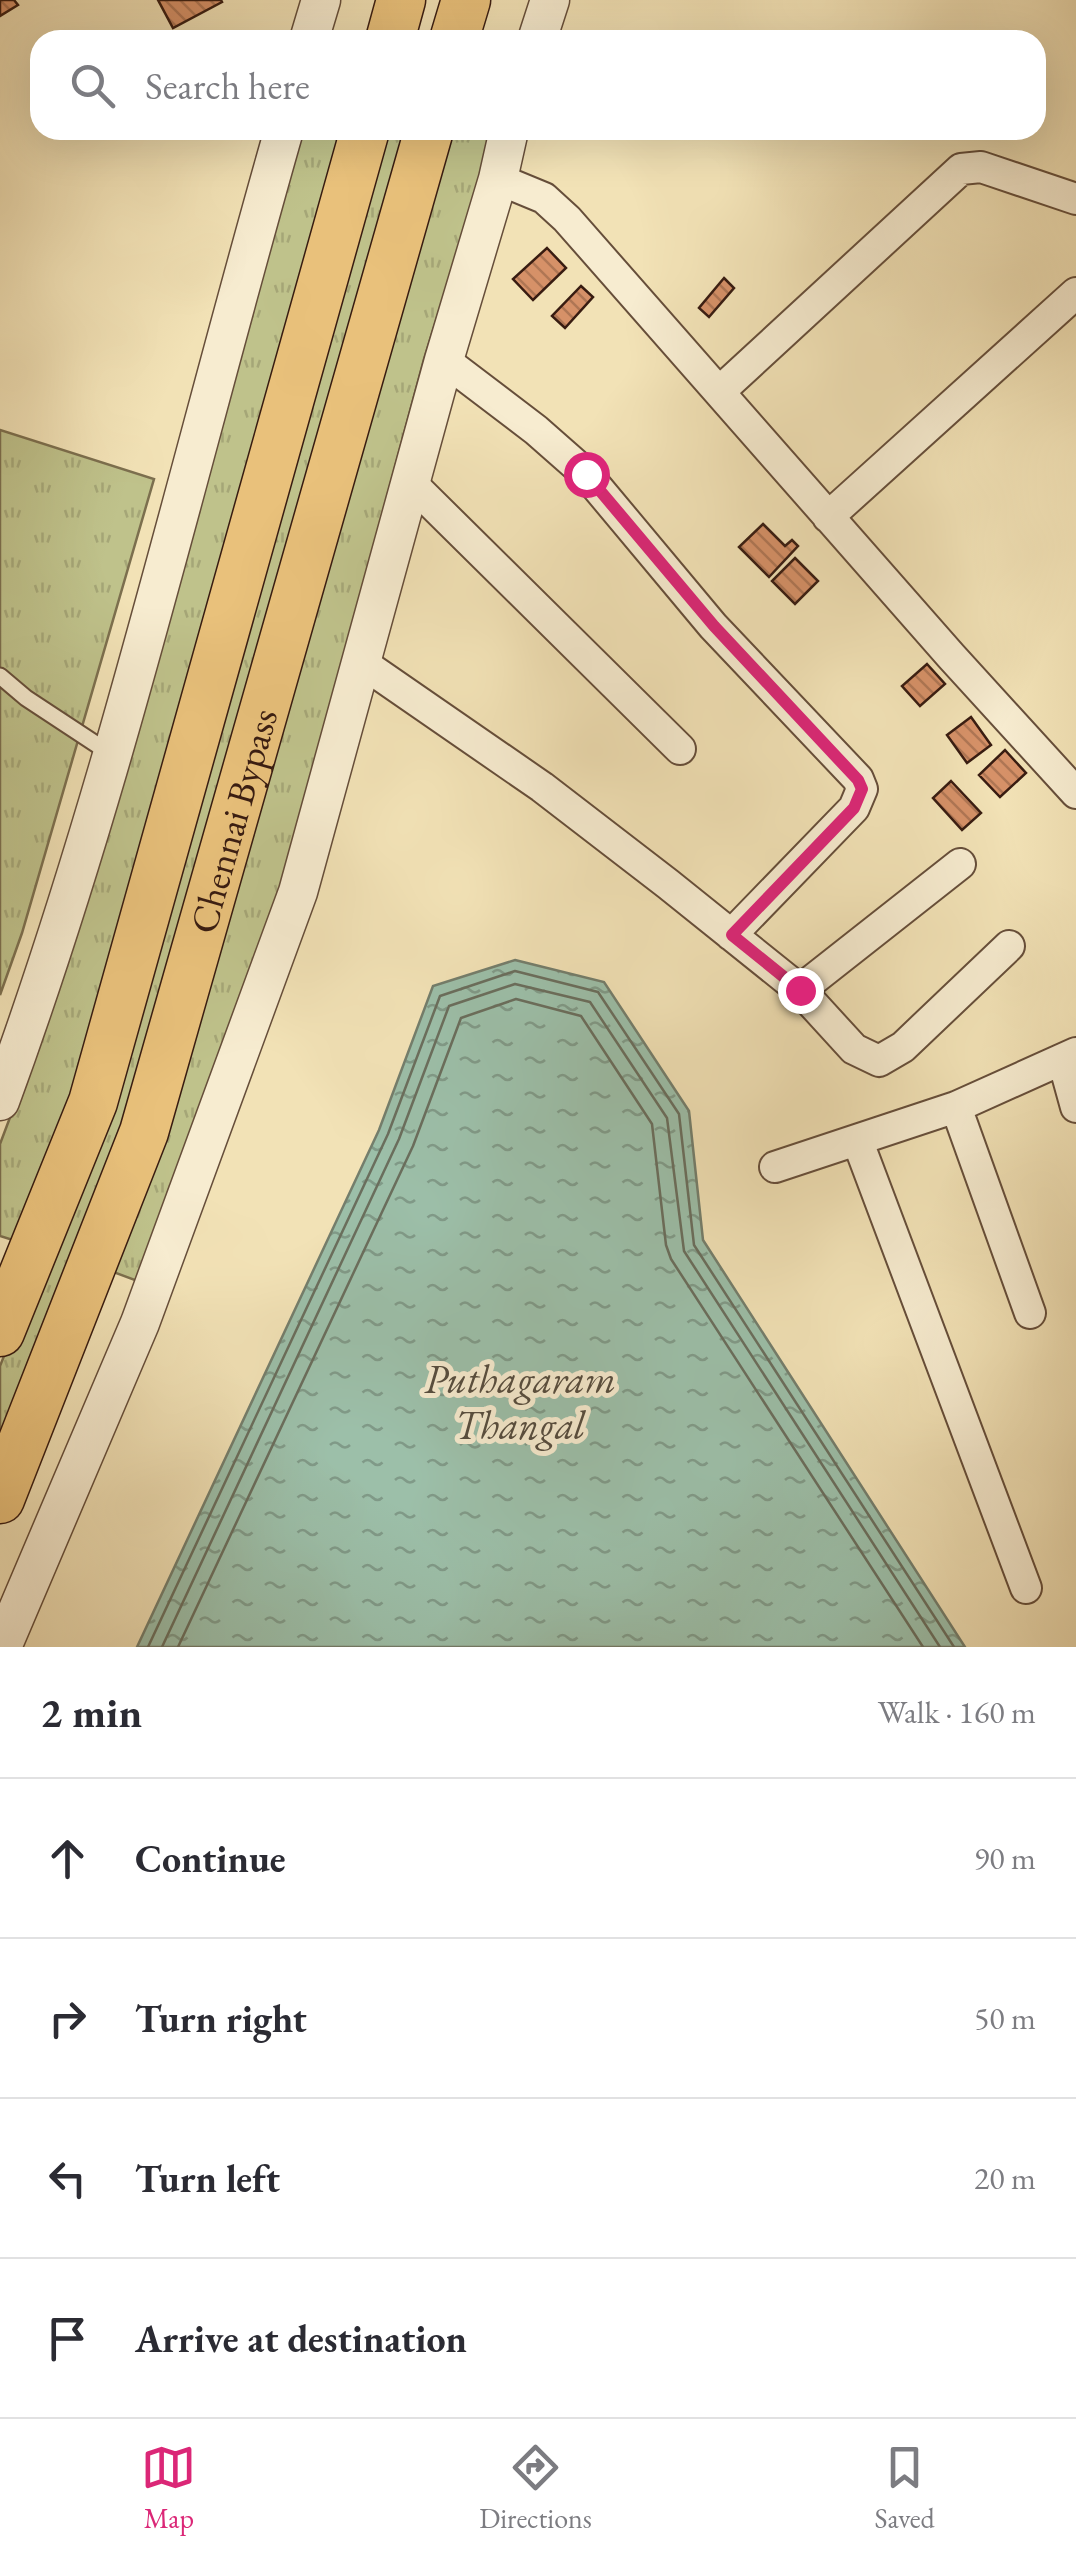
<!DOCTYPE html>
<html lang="en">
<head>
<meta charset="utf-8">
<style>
	:root { --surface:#fff; --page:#f2f2f3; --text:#2b2b33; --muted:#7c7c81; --line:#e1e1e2; --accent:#db2777 }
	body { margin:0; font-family:"EB Garamond",serif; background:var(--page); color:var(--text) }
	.stop { position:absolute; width:30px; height:30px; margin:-22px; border:8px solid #db2777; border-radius:50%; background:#fff }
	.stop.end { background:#db2777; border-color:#fff; box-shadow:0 2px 10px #0008 }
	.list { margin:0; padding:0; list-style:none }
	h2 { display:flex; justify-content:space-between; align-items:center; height:130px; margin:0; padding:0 40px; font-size:42px }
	h2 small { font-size:32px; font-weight:400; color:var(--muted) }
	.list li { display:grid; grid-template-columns:65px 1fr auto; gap:30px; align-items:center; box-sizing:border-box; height:160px; padding:0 40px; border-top:2px solid var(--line) }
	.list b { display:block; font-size:38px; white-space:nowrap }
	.list em { font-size:32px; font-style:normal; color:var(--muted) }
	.icon { flex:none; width:55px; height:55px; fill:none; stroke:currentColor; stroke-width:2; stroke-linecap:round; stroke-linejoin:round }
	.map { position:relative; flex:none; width:1076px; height:1647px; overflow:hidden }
	.search { position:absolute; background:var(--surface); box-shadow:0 10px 40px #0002; left:30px; right:30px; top:30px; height:110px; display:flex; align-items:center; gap:25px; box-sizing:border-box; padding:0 35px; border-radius:30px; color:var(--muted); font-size:38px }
	.sheet { height:770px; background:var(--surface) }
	nav { display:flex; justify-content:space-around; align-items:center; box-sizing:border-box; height:140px; border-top:2px solid var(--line); background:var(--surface); font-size:28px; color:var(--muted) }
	nav a { display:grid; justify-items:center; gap:5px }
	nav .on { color:var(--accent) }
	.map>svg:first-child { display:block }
	.grass { fill:url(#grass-tufts); stroke:#7c6f4e; stroke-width:2.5 }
	.water { fill:url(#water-ripples); stroke:#747e6c; stroke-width:2.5 }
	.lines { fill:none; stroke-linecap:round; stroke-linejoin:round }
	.shore { stroke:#6a6e5d; stroke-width:2.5 }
	.building { fill:url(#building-back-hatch); stroke:#381c11; stroke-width:2.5 }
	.service-casing { stroke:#664e3a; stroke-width:19 }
	.minor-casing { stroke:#664e3a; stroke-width:34 }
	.tertiary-casing { stroke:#664e3a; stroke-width:41 }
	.trunk-casing { stroke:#381c11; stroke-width:51 }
	.service { stroke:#f7ecd0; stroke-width:15 }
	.minor { stroke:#f7ecd0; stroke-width:30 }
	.tertiary { stroke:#f7ecd0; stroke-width:38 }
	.trunk { stroke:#e9c17b; stroke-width:48 }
	.route { stroke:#db2777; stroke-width:12 }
	.labels { text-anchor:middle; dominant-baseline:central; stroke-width:10; stroke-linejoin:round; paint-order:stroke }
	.street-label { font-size:38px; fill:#381c11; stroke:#f7ecd0 }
	.water-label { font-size:40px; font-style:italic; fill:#564d3f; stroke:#f7ecd0 }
</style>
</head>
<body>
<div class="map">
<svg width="1076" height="1647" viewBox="0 0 1076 1647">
	<defs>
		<pattern id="grass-tufts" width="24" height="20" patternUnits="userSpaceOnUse" patternTransform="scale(2.5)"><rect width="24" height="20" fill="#bfc28b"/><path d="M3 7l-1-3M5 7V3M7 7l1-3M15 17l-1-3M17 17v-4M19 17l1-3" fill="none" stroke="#a5a677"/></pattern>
		<pattern id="water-ripples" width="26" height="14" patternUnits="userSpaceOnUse" patternTransform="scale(2.5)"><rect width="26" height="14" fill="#9cbfa9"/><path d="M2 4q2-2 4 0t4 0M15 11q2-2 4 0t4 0" fill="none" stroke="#809a88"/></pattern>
		<pattern id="building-back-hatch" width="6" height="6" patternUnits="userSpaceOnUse" patternTransform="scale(2.5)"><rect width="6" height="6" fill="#d69168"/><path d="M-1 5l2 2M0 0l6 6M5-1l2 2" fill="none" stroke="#af7654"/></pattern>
	</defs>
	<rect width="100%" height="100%" fill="#f2e2b6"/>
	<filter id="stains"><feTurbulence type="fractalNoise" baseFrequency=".002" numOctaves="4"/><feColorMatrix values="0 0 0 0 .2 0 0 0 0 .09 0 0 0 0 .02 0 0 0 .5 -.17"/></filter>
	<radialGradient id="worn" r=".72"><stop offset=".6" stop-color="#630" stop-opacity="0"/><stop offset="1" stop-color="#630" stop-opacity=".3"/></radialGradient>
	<path class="grass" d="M301 130H346L77 1098 19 1242 0 1236V1144L52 1006Z
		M383 130H417L134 1127 0 1460V1366L101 1114Z
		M448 130H491L479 184 424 359 283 885 140 1282 108 1270Z
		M0 430 154 479 22 933 0 995Z"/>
	<path class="water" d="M515 960 604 982 689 1111 703 1240 965 1647H137L379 1130 433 986Z"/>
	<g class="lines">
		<path class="shore" d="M148 1647 388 1134 440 996 515 971 598 992 679 1114 694 1245 954 1647
			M162 1647 399 1139 449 1006 515 984 590 1002 667 1118 684 1251 940 1647
			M178 1647 413 1146 461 1018 516 999 581 1016 652 1124 666 1245 671 1259 923 1647"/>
	</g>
	<path class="building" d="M0 0H14L18 5 0 16Z
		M158 0H221L222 2 173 28Z
		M547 248 566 268 533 300 513 279Z
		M724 278 734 288 709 317 699 308Z
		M581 286 593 297 565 328 552 316Z
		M763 524 785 546 792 540 798 546 769 577 739 547Z
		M795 558 818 581 795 604 772 581Z
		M927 664 945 684 920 706 902 686Z
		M971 717 991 745 967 763 947 735Z
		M1005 750 1026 773 1000 797 979 775Z
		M951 781 981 813 962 830 933 798Z"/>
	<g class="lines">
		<defs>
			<path id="service" d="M0 676 26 698 111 754"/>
			<path id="minor" d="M498 179 544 198 567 219 951 656 1076 793
				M444 360 536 430 586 474 713 626 858 779 862 789 854 808 731 935
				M719 392 961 169 981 167 1076 199
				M410 482 680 749
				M828 517 1076 293
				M361 662 542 787 668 884 800 990 854 1049 879 1061 903 1047 1009 946
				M800 990 960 864
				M1063 1060 1076 1107
				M956 1107 1030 1313
				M858 1142 1026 1588
				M775 1167 956 1107 1076 1053"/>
			<path id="tertiary" d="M309 40 321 0
				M537 40 550 0
				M0 1101C116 785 191 454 284 130
				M2 1647 140 1323 298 892 444 360 498 179 509 130"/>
			<g id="trunk">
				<path d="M390 40 401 0"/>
				<path d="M454 40 466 0"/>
				<path d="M0 1332 93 1102 365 130"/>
				<path id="s1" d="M0 1499 144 1132 429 130"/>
			</g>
		</defs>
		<use href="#service" class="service-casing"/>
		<use href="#minor" class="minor-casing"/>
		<use href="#tertiary" class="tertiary-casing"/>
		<use href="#trunk" class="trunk-casing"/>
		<use href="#service" class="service"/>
		<use href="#minor" class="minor"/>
		<use href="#tertiary" class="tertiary"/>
		<use href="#trunk" class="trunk"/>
	</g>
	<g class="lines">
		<path class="route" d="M586 474 714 626 858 780 862 789 854 808 732 935 800 990"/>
	</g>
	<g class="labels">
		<g class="street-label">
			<text stroke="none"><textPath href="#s1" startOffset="718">Chennai Bypass</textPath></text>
		</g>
		<g class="water-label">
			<text x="520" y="1379">Puthagaram<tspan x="520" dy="46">Thangal</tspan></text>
		</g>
	</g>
	<rect width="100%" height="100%" filter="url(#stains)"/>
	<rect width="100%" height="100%" fill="url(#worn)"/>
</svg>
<div class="stop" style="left:586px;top:474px"></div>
<div class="stop end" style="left:800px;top:990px"></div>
<div class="search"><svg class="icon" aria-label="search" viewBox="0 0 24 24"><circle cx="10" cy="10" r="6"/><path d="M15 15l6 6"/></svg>Search here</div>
</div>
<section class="sheet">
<h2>2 min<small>Walk · 160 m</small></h2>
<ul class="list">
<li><svg class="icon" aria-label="ahead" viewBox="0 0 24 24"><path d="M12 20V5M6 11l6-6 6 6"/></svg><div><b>Continue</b></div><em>90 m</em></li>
<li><svg class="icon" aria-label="right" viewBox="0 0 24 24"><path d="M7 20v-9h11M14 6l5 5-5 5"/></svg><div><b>Turn right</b></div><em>50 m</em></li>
<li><svg class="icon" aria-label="left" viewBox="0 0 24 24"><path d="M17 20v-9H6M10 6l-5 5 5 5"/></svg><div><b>Turn left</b></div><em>20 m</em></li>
<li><svg class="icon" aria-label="arrive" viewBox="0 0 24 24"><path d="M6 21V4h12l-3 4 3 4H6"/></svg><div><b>Arrive at destination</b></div></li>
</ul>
</section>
<nav>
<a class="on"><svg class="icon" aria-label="map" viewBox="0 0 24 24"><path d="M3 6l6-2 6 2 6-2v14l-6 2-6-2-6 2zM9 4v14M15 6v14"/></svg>Map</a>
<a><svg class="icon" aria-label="directions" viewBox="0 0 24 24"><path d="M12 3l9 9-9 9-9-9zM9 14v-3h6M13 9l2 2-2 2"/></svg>Directions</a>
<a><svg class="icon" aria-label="saved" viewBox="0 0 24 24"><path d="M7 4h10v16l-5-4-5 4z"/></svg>Saved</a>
</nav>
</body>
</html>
